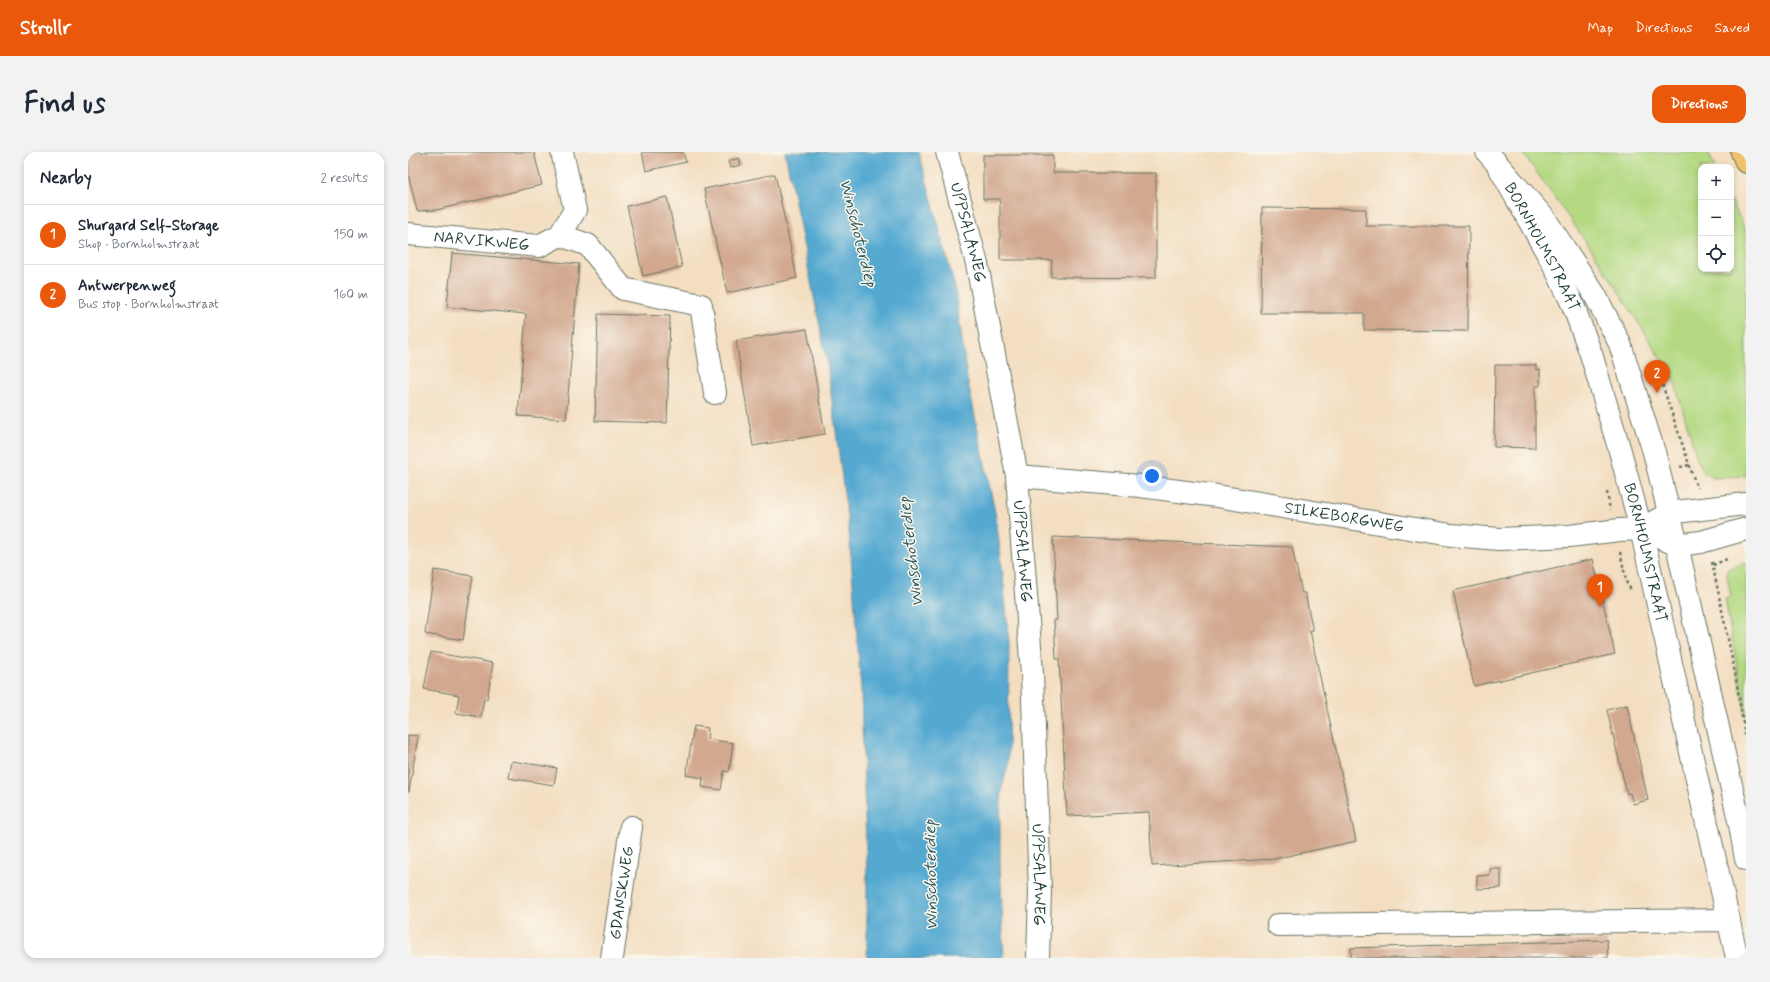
<!DOCTYPE html>
<html lang="en">
<head>
<meta charset="utf-8">
<style>
	:root { --surface:#fff; --page:#f2f2f3; --text:#1f2937; --muted:#747a83; --line:#e0e1e3; --accent:#ea580c }
	body { margin:0; font-family:Mynerve,sans-serif; background:var(--page); color:var(--text) }
	.controls { position:absolute; right:12px; top:12px; display:grid; overflow:hidden; border-radius:8px; box-shadow:0 2px 6px #0003 }
	.controls button { width:36px; height:36px; display:grid; place-items:center; padding:0; border:0; border-bottom:1px solid var(--line); background:var(--surface); color:var(--text); font:20px sans-serif }
	.you { position:absolute; left:744px; top:324px; width:14px; height:14px; margin:-10px; border:3px solid #fff; border-radius:50%; background:#1a73e8; box-shadow:0 0 0 6px #1a73e833 }
	.badge { display:grid; place-items:center; width:26px; height:26px; border-radius:50%; background:var(--accent); color:#fff; font-size:13px; font-weight:700 }
	.pin { position:absolute; translate:-50% -33px; filter:drop-shadow(0 1px 2px #0008) }
	.pin::after { content:''; position:absolute; top:21px; width:14px; height:12px; background:inherit; clip-path:polygon(0 0,100% 0,50% 100%) }
	.list { margin:0; padding:0; list-style:none }
	h2 { display:flex; justify-content:space-between; align-items:center; height:52px; margin:0; padding:0 16px; font-size:17px }
	h2 small { font-size:13px; font-weight:400; color:var(--muted) }
	.list li { display:grid; grid-template-columns:26px 1fr auto; gap:12px; align-items:center; box-sizing:border-box; height:60px; padding:0 16px; border-top:1px solid var(--line) }
	.list b { display:block; font-size:15px; white-space:nowrap }
	.list p { margin:0; font-size:13px; white-space:nowrap; color:var(--muted) }
	.list em { font-size:13px; font-style:normal; color:var(--muted) }
	.icon { flex:none; width:22px; height:22px; fill:none; stroke:currentColor; stroke-width:2; stroke-linecap:round; stroke-linejoin:round }
	.map { position:relative; flex:none; width:1338px; height:806px; overflow:hidden; border-radius:12px }
	header { display:flex; align-items:center; gap:24px; box-sizing:border-box; height:56px; padding:0 20px; background:var(--accent); color:#fff }
	header strong { font-size:19px }
	nav { display:flex; gap:22px; margin-inline-start:auto; font-size:14px }
	.intro { display:flex; align-items:center; justify-content:space-between; box-sizing:border-box; height:96px; padding:0 24px }
	h1 { margin:0; font-size:28px }
	.button { padding:10px 18px; border-radius:12px; background:var(--accent); color:#fff; font-size:14px; font-weight:700 }
	main { display:flex; gap:24px; padding:0 24px }
	aside { flex:1; background:var(--surface); border-radius:12px; box-shadow:0 2px 6px #0003 }
	.map>svg:first-child { display:block }
	.green { fill:#b4d982; stroke:#6a8b5b }
	.water { fill:#55a9d1; stroke:#3a7382 }
	.building { fill:#d2a88f }
	.lines { fill:none; stroke-linecap:round; stroke-linejoin:round }
	.minor-casing { stroke:#697565; stroke-width:24 }
	.highway-casing { stroke:#697565; stroke-width:24 }
	.path { stroke:#697565; stroke-width:2.5; stroke-dasharray:3 3; stroke-linecap:butt }
	.minor { stroke:#fff; stroke-width:22 }
	.highway { stroke:#f2c26a; stroke-width:22 }
	.labels { text-anchor:middle; dominant-baseline:central; stroke-width:3; stroke-linejoin:round; paint-order:stroke }
	.street-label { font-size:16px; fill:#1f3d34; stroke:#fbf7ec }
	.water-label { font-size:17px; font-style:italic; fill:#2f5d63; stroke:#fbf7ec }
</style>
</head>
<body>
<header>
<strong>Strollr</strong>
<nav><a>Map</a><a>Directions</a><a>Saved</a></nav>
</header>
<div class="intro"><h1>Find us</h1><a class="button">Directions</a></div>
<main>
<aside>
<h2>Nearby<small>2 results</small></h2>
<ul class="list">
<li><span class="badge">1</span><div><b>Shurgard Self-Storage</b><p>Shop · Bornholmstraat</p></div><em>150 m</em></li>
<li><span class="badge">2</span><div><b>Antwerpenweg</b><p>Bus stop · Bornholmstraat</p></div><em>160 m</em></li>
</ul>
</aside>
<div class="map">
<svg width="1338" height="806" viewBox="0 0 1338 806">
	<rect width="100%" height="100%" fill="#fbf7ec"/>
	<filter id="ink" filterUnits="userSpaceOnUse"><feTurbulence type="fractalNoise" baseFrequency=".025" numOctaves="2"/><feDisplacementMap in="SourceGraphic" scale="8" xChannelSelector="R" yChannelSelector="G"/><feConvolveMatrix kernelMatrix="1 2 1 2 8 2 1 2 1" color-interpolation-filters="sRGB"/></filter>
	<filter id="wash" filterUnits="userSpaceOnUse"><feTurbulence type="fractalNoise" baseFrequency=".012" numOctaves="4" result="noise"/><feDisplacementMap in="SourceGraphic" scale="16" xChannelSelector="R" yChannelSelector="G"/><feGaussianBlur stdDeviation="0.9" result="paint"/><feColorMatrix in="noise" values="0 0 0 0 0 0 0 0 0 0 0 0 0 0 0 0 0 1.4 0 .05"/><feComposite in="paint" operator="in"/></filter>
	<g filter="url(#wash)">
		<rect width="100%" height="100%" fill="#f3dec1"/>
		<path class="green" d="M1114 0H1300L1307 15H1293V117H1323V47L1338 80V324L1306 326 1296 321 1289 306 1265 225 1184 98Z
			M1338 410V564L1317 447 1323 445 1319 423 1321 417Z"/>
		<path class="water" d="M377 0H511L547 136 559 226 588 365 595 423 601 490 600 613 594 636 592 665V708L596 806H459V728L453 537 441 379 419 210Z"/>
		<g id="blocks">
			<path class="building" d="M0 0H126L134 33 28 58 9 59 0 21Z
				M234 0H275L278 10 238 19Z
				M575 3H645V21H748V126L643 125 644 108H592V47H575Z
				M331 6 333 13 322 16 320 9Z
				M367 22 389 126 319 141 296 37Z
				M259 45 274 115 235 124 219 54Z
				M854 56 958 57V74H1061L1060 179 956 178V161H853Z
				M44 101 171 112 158 267 110 264 118 162 39 155Z
				M190 162 262 164 259 271 187 269Z
				M399 177 417 282 345 294 328 189Z
				M1087 213H1128V218L1132 217V234H1127V296L1086 295Z
				M645 385 884 395 894 441H897L905 479H902L948 689 866 707 744 714 741 660 659 664 651 507H648L646 468H649Z
				M1185 407 1207 502 1066 534 1045 439Z
				M26 418 65 424 55 488 17 482Z
				M23 500 85 511 79 547H76L73 565 48 561 51 543 16 537Z
				M1219 553 1240 648 1225 652 1222 641 1219 642 1199 558Z
				M286 574 300 576 299 587 325 591 321 620 316 619 313 638 294 635 295 626 278 623Z
				M0 583 10 584 1 640H0Z
				M103 609 149 616 146 633 100 626Z
				M1082 717H1093V736L1069 737V724L1082 723Z
				M1199 788 1200 806H943V796Z"/>
		</g>
	</g>
	<g filter="url(#ink)">
		<use href="#blocks" fill-opacity="0" stroke="#697565" stroke-width="1"/>
		<g class="lines">
			<defs>
				<g id="minor">
					<path id="s1" d="M539 0 569 112 609 324 624 521 632 739 630 806"/>
					<path d="M1079 0 1137 67 1187 143 1212 192 1246 300 1269 393 1332 673 1338 707"/>
					<path id="s2" d="M1091 15 1146 113 1165 153 1183 202 1212 299 1233 377 1329 806"/>
					<path id="s3" d="M0 82 131 94 152 83 167 58 154 0"/>
					<path d="M152 83 180 93 215 137 293 153 307 241"/>
					<path id="s4" d="M609 324 732 334 809 344 1043 383 1091 387 1161 384 1212 378 1233 377 1260 362 1267 360 1338 352"/>
					<path d="M1256 387 1269 393 1293 390 1338 377"/>
					<path d="M870 773 1321 768"/>
					<path id="s5" d="M204 806 223 675"/>
				</g>
				<path id="highway" d="M1334 0 1338 10"/>
			</defs>
			<use href="#minor" class="minor-casing"/>
			<use href="#highway" class="highway-casing"/>
			<path class="path" d="M1243 212 1254 232 1289 336
				M1272 315 1281 313
				M1199 340 1202 358
				M1212 400 1219 432 1224 439
				M1304 410 1327 521 1338 590
				M1305 413 1319 407"/>
			<use href="#minor" class="minor"/>
			<use href="#highway" class="highway"/>
		</g>
	</g>
	<g class="labels">
		<g class="street-label">
			<text stroke="none"><textPath href="#s1" startOffset="83">UPPSALAWEG</textPath></text>
			<text stroke="none"><textPath href="#s3" startOffset="74">NARVIKWEG</textPath></text>
			<text stroke="none"><textPath href="#s2" startOffset="91">BORNHOLMSTRAAT</textPath></text>
			<text stroke="none"><textPath href="#s4" startOffset="330">SILKEBORGWEG</textPath></text>
			<text stroke="none"><textPath href="#s1" startOffset="407">UPPSALAWEG</textPath></text>
			<text stroke="none"><textPath href="#s2" startOffset="415">BORNHOLMSTRAAT</textPath></text>
			<text stroke="none"><textPath href="#s1" startOffset="731">UPPSALAWEG</textPath></text>
			<text stroke="none"><textPath href="#s5" startOffset="66">GDANSKWEG</textPath></text>
		</g>
		<g class="water-label">
			<text transform="translate(450 81) rotate(76)">Winschoterdiep</text>
			<text transform="translate(503 400) rotate(-97)">Winschoterdiep</text>
			<text transform="translate(523 723) rotate(-91)">Winschoterdiep</text>
		</g>
	</g>
</svg>
<div class="controls">
<button>+</button>
<button>−</button>
<button><svg class="icon" aria-label="locate" viewBox="0 0 24 24"><circle cx="12" cy="12" r="6"/><path d="M12 2v4M12 18v4M2 12h4M18 12h4"/></svg></button>
</div>
<div class="you"></div>
<div class="pin badge" style="left:1192px;top:455px">1</div>
<div class="pin badge" style="left:1249px;top:241px">2</div>
</div>
</main>
</body>
</html>
